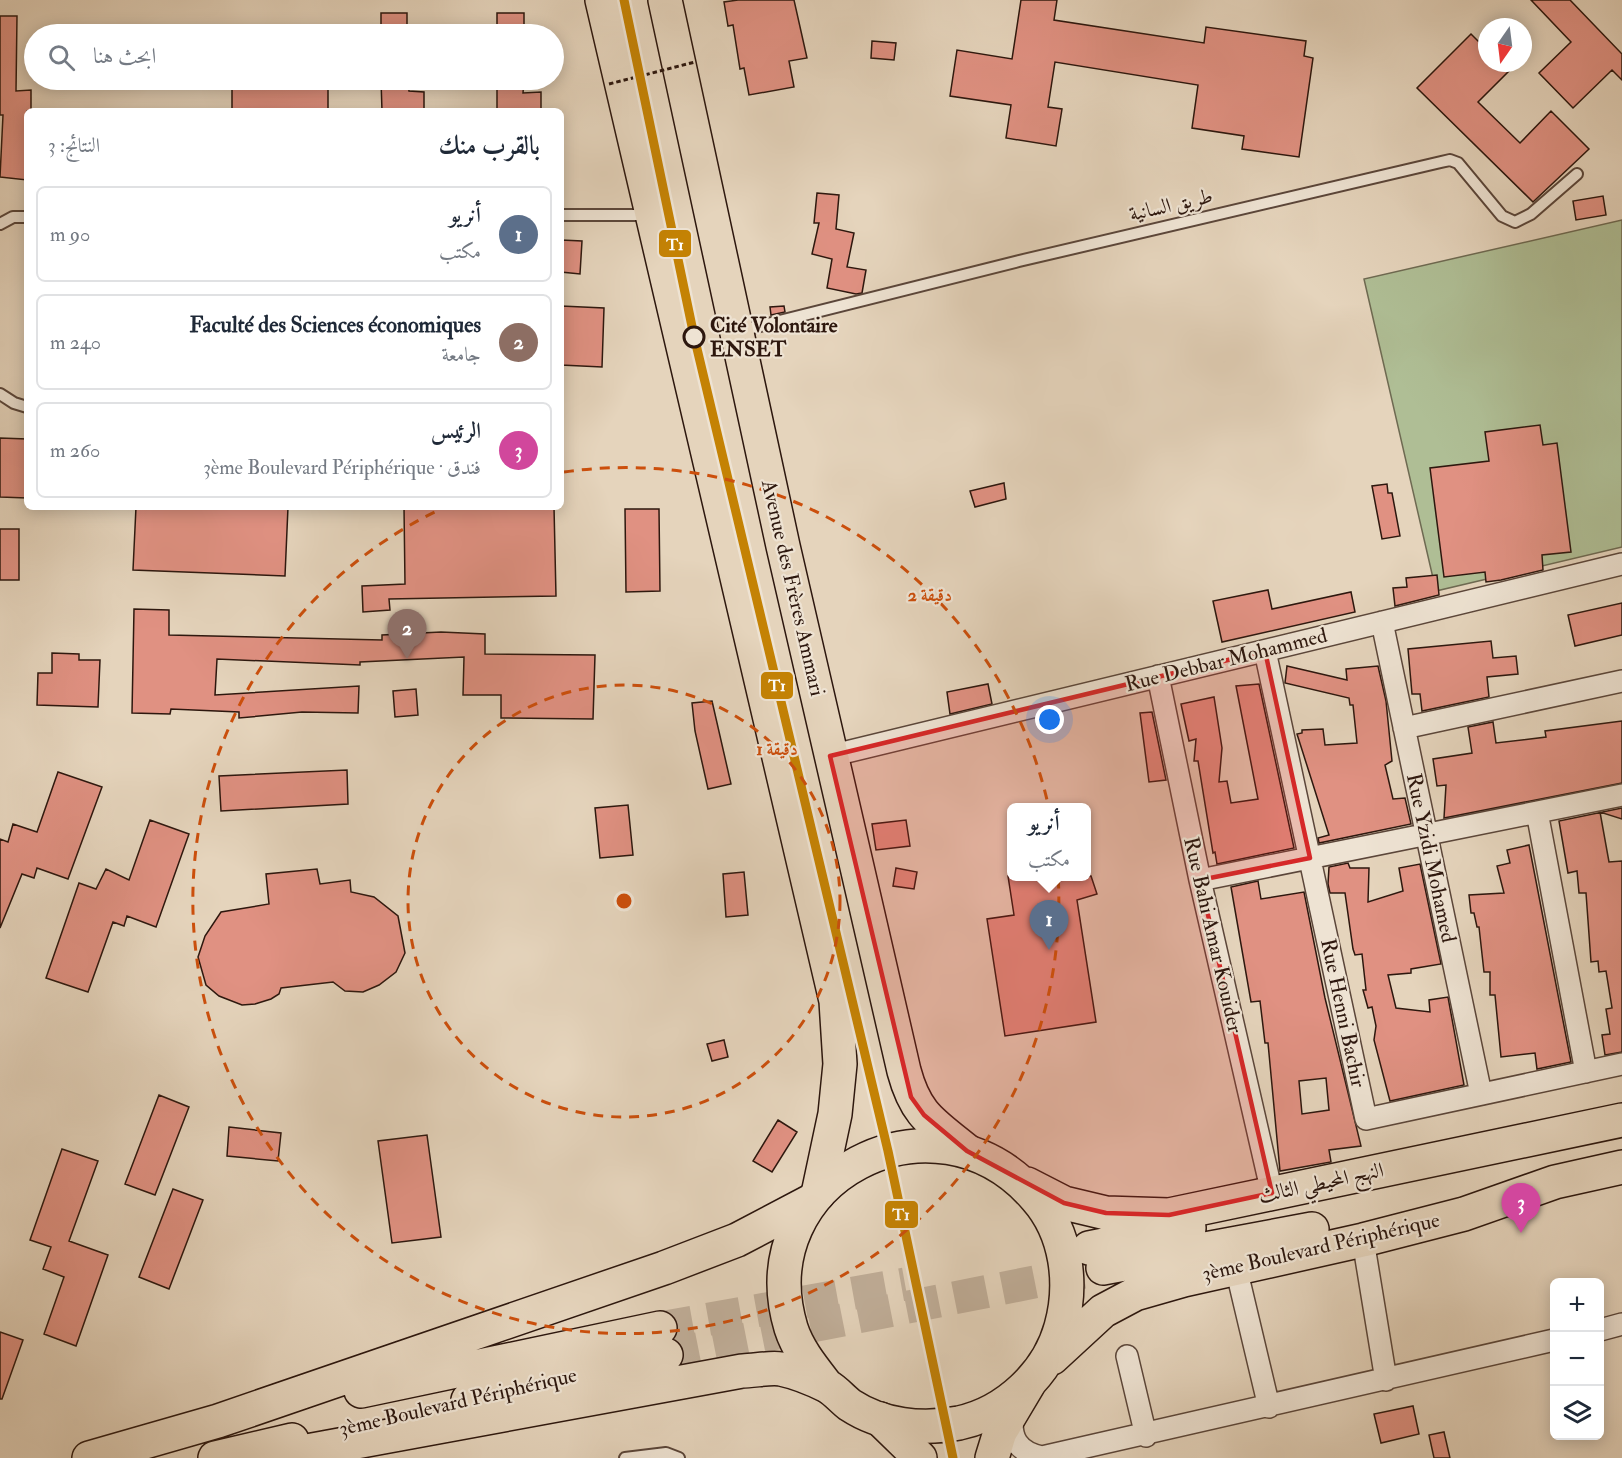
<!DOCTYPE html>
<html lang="ar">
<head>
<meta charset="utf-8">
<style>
	:root { --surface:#fff; --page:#f6f6f7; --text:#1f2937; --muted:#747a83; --line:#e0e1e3; --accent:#8f2418 }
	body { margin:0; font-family:"IM FELL Double Pica",Amiri,serif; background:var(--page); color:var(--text); direction:rtl }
	.controls { position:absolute; right:18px; bottom:18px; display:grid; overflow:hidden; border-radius:9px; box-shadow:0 3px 15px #0003 }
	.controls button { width:54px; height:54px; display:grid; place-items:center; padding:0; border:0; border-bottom:2px solid var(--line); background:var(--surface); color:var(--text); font:30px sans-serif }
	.compass { position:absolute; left:1478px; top:18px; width:54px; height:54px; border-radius:50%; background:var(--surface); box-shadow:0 3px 15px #0003; rotate:194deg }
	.you { position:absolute; left:1050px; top:720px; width:21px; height:21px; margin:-15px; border:4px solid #fff; border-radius:50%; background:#1a73e8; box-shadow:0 0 0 9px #1a73e833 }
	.badge { display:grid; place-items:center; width:39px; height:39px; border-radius:50%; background:var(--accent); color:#fff; font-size:20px; font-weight:700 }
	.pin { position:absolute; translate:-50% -50px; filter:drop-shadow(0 2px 3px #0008) }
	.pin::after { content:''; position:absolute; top:32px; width:21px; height:18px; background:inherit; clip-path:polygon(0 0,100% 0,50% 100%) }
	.popup { position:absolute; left:1007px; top:803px; width:84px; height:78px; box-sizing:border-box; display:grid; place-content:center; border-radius:9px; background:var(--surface); filter:drop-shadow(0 2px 4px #0005); font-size:20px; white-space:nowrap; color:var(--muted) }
	.popup b { font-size:22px; color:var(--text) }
	.popup::after { content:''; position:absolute; left:50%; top:100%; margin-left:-12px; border:12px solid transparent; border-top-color:var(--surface) }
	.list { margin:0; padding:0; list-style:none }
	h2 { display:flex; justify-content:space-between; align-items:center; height:78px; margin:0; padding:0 24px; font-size:26px }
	h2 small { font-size:20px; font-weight:400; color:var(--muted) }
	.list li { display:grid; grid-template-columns:39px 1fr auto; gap:18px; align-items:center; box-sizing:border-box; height:96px; margin:0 12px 12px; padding:0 12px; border:2px solid var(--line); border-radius:9px }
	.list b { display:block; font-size:22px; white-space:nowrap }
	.list p { margin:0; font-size:20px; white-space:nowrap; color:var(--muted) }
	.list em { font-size:20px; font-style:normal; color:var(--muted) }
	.icon { flex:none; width:33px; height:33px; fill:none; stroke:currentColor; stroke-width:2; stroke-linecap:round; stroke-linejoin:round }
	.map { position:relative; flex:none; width:1622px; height:1458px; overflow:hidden; direction:ltr }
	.search { position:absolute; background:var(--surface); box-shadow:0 3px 15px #0003; left:24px; top:24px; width:540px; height:66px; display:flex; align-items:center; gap:15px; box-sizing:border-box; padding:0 21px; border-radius:33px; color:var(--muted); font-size:22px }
	.panel { position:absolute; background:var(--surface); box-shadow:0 3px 15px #0003; left:24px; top:108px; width:540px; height:402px; border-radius:9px; direction:rtl }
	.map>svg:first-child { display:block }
	.green { fill:#afbe95; stroke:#6e6a52; stroke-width:1.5 }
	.building { fill:#e09182; stroke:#2d170e; stroke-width:1.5; fill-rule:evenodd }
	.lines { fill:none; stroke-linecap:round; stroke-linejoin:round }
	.trunk-tunnel { stroke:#c0ae99; stroke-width:33; stroke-dasharray:33 16; stroke-linecap:butt }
	.service-casing { stroke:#5b463a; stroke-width:14 }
	.minor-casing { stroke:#5b463a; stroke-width:24 }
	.primary-casing { stroke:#2d170e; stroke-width:36 }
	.trunk-casing { stroke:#2d170e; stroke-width:36 }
	.service { stroke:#eee3d3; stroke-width:10 }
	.minor { stroke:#eee3d3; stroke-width:21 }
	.primary { stroke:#e5d4bc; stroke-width:33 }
	.trunk { stroke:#e5d4bc; stroke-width:33 }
	.path-bridge { stroke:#2d170e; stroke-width:3; stroke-dasharray:4.5 3; stroke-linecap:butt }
	.tram-1-casing { stroke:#eee3d3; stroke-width:14 }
	.tram-1 { stroke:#c48204; stroke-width:9 }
	.marked { fill:#d62828; fill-opacity:0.2; stroke:#d62828; stroke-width:4.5; stroke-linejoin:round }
	.ring { fill:none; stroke:#cc4f0c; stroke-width:3; stroke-dasharray:10 8 }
	.stop-dot { fill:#eee3d3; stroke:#2d170e; stroke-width:3 }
	.labels { text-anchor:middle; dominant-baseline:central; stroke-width:4.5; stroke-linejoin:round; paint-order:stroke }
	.street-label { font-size:21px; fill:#2d170e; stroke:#eee3d3 }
	.stop-label { font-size:21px; font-weight:bold; fill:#2d170e; stroke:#eee3d3; text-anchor:start }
	.centre { fill:#cc4f0c; stroke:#eee3d3; stroke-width:3 }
	.ring-label { font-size:18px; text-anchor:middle; font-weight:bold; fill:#cc4f0c; stroke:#eee3d3; stroke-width:4.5; stroke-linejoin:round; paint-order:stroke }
	.line-badge { stroke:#eee3d3; stroke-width:2 }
	.badge-label { font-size:16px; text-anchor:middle; font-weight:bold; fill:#fff }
</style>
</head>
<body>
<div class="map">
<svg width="1622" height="1458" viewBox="0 0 1622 1458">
	<rect width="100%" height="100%" fill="#e5d4bc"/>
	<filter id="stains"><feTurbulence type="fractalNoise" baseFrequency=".00333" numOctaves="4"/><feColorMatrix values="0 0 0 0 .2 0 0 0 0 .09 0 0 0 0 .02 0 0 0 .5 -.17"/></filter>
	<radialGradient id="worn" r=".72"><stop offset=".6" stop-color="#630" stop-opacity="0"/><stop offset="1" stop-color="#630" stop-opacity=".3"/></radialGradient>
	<path class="green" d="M1622 220V547L1436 591 1364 279Z"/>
	<path class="building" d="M738 0H794L807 58 789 61 794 87 749 95 744 68 740 69 733 25 728 26 724 2Z
		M1021 0H1057L1054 20 1204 43 1206 27 1306 41 1304 56 1313 58 1299 157 1242 149 1244 136 1192 128 1198 85 1055 62 1048 107 1062 109 1056 146 1006 138 1011 105 950 96 957 50 1012 59Z
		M1531 0H1570L1622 54V80L1612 70 1573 108 1539 73 1571 42Z
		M381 13H407V34H381Z
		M497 13H524V34H497Z
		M0 16H17L16 91 31 90V111H27V180L0 177 3 115H0Z
		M1471 34 1487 50V63H1500L1509 71 1478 102 1520 143 1551 111 1589 149 1533 202 1417 88Z
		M872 41 896 43 894 60 871 58Z
		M232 80H328V111H232Z
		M381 80H408L409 91 424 92V111H382Z
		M497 80H524L523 93 541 92V111H497Z
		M817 193 839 195 836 229 854 233 847 267 866 270 862 293 856 294 827 288 832 259 812 254 819 223H814Z
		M1603 196 1606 215 1576 220 1573 201Z
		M561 240 582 241 580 274 561 272Z
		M561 306 604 308 602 367 561 365Z
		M784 306 785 312 771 315 770 307Z
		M1540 425 1543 445 1557 443 1571 552 1542 555 1543 570 1501 580 1486 582 1485 572 1444 577 1430 468 1489 461 1485 432Z
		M0 438 27 439V498L0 497Z
		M1004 483 1006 499 975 507 970 491Z
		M1387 484 1388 493H1392L1400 536 1382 539 1372 486Z
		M136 507H288L285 576 133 570Z
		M404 507H554L556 596 389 599 390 610 363 612 362 586 405 584Z
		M625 509H659L660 591 626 592Z
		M0 529H19V580H0Z
		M1437 575 1439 595 1395 606 1393 588 1407 587 1406 578Z
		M1268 590 1272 609 1351 592 1355 612 1222 642 1213 601Z
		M1622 603V635L1575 646 1568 615Z
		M134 609 169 610V635L382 640V635L441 632 485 634V654L595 655 593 719 501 718V695H463L464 657 360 662V665L217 659 215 695 359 686 358 713 302 712 239 718V712L171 709 170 714 132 713Z
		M1491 641 1493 658 1516 656 1518 674 1487 677 1489 697 1422 711 1420 694H1412L1408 649Z
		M52 653 79 654V660H100L98 707 37 705 38 673H52Z
		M1287 666 1347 680 1346 669 1378 666 1386 701 1392 761 1385 765 1393 799 1405 798 1411 824 1319 843 1318 838 1329 835 1297 734 1302 733V730L1323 729 1325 745 1357 743 1353 705H1350L1349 698 1285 683Z
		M988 684 992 704 950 714 947 692Z
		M1259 684 1294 848 1217 864 1215 852 1213 853 1198 761H1194L1196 739 1189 741 1181 704 1214 697 1222 748 1219 782 1227 781 1231 803 1258 799 1236 686Z
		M416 689 418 715 395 717 393 691Z
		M712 701 731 784 708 789 695 731 692 703Z
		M1152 712 1166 780 1149 782 1140 713Z
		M1622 721V783L1444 818 1446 785 1437 786 1433 759 1472 753 1468 727 1493 722 1496 743 1546 737 1545 731Z
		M347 770 348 804 221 811 219 776Z
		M58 772 102 787 68 879 37 868 34 878 22 874 0 928V839L8 842 13 824 37 832Z
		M628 805 633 855 600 858 595 808Z
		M1622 808V819L1600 812 1609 862 1622 861V1052L1605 1055 1602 1035 1610 1034 1606 1009 1612 1008 1606 971 1599 972 1598 961 1591 962 1586 893H1579L1577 871 1568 873 1559 821Z
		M150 820 189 834 156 927 127 916 124 926 113 922 88 992 46 978 79 883 96 889 106 869 129 880Z
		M906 820 910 846 876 850 872 824Z
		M1529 845 1571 1062 1537 1069 1535 1053 1501 1057 1495 995H1490V972H1484L1479 927H1477L1474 913H1471L1469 895 1504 893 1497 866 1510 863 1507 850Z
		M1348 863 1350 868H1369L1368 902 1403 891 1399 868 1420 864 1441 964 1411 969V973L1388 975 1396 1008 1430 1012 1429 1000 1448 997 1464 1085 1390 1101 1374 1040 1376 1026 1372 1007 1368 1008 1363 990H1366L1362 954 1355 955 1353 949 1345 893H1330L1328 884 1329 867Z
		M896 868 917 872 914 889 893 886Z
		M317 869 320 884 350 880 351 892 374 897 398 916 405 953 396 972 379 985 363 992 345 991 333 982 281 988 279 994 271 999 255 1004 242 1005 219 996 206 985 198 957 205 936 221 912 269 904 266 874Z
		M744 872 748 915 726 917 723 874Z
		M1008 876H1091L1097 894 1077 900 1096 1022 1005 1036 987 919 1014 915Z
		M1258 881 1261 899 1304 892 1325 998 1361 1146 1329 1150 1331 1162 1280 1171 1268 1043H1265L1260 1001 1251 1002 1231 887ZM1326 1078 1329 1110 1302 1114 1299 1081Z
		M724 1040 728 1057 712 1061 707 1044Z
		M159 1095 189 1107 155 1195 125 1184Z
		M778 1120 797 1132 772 1172 753 1161Z
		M229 1127 281 1133 278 1161 227 1156Z
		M427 1135 441 1237 392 1243 378 1141Z
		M62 1149 98 1161 69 1241 108 1255 76 1346 44 1334 64 1277 43 1269 51 1247 30 1240Z
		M173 1189 203 1200 169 1289 139 1277Z
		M0 1332 23 1340 2 1399H0Z
		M1413 1406 1419 1434 1381 1443 1374 1414Z
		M1444 1432 1450 1458H1434L1429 1435Z"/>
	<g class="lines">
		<path class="trunk-tunnel" d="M660 1328 905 1284
			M666 1355 1095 1270"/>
		<defs>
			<path id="service" d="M561 215H649
				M0 224 13 217H27
				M740 331 1019 261 1441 162 1450 160 1458 163 1502 216 1515 222 1531 214 1577 174
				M0 394 14 403 27 407
				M625 1458 666 1453 679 1458"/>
			<path id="minor" d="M1382 622 1481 1094
				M1265 651 1366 1119 1622 1064
				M1158 676 1200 880 1272 1193
				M1404 728 1622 681
				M830 756 1622 564
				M1537 812 1586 1072
				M1200 880 1622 795
				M1363 1240 1386 1380
				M1236 1268 1269 1407
				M1600 1330 1622 1324
				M1127 1356 1146 1436
				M1013 1413C1009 1438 1018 1452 1042 1457L1554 1340"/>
			<path id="primary" d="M602 0 836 1001 840 1064 835 1114 818 1194
				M665 0 783 546 904 1071C916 1116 933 1123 967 1151
				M880 1419 920 1458
				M992 1458 1000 1432 1028 1385"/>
			<path id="trunk" d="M1027 1184 1064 1203 1106 1213 1169 1215 1622 1120
				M1089 1248 1189 1228
				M1103 1268 1312 1229
				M1052 1358 1103 1311 1135 1294 1184 1280 1363 1240 1464 1214 1555 1182 1622 1167
				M361 1391 660 1328
				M468 1400 666 1355
				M89 1458 218 1421 664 1268 737 1240 813 1200
				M215 1458 292 1440
				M269 1458 742 1371C754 1371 770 1367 781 1369 795 1372 815 1380 827 1386 836 1391 842 1399 850 1405 882 1426 922 1430 959 1423 1006 1413 1048 1374 1061 1327 1073 1284 1067 1233 1036 1198 934 1080 746 1179 791 1328 798 1350 813 1368 827 1386"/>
		</defs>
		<use href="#service" class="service-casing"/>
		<use href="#minor" class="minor-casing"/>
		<use href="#primary" class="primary-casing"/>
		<use href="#trunk" class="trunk-casing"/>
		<use href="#service" class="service"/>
		<use href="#minor" class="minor"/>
		<use href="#primary" class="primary"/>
		<use href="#trunk" class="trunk"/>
		<path class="path-bridge" d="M609 84 695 62"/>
		<defs>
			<path id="tram-1" d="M624 0 694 336 888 1151 953 1458"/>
		</defs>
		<use href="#tram-1" class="tram-1-casing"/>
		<use href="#tram-1" class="tram-1"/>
	</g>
	<path class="marked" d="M1265 651 1310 858 1200 880 1272 1193 1169 1215 1106 1213 1064 1203 967 1151 924 1115 911 1097 830 756Z"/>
	<g class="ring">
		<circle cx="624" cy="901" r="216"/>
		<path d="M564 472A433 433 0 1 1 441 509"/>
	</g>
	<circle class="stop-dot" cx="694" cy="337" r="10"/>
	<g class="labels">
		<g class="street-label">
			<text transform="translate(1171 205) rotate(-13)">طريق السانية</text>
			<text transform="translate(793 588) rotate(77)">Avenue des Frères Ammari</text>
			<text transform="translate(1226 660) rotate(-14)">Rue Debbar Mohammed</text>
			<text transform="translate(1431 858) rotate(78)">Rue Yzidi Mohamed</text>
			<text transform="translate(1213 935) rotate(77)">Rue Bahi Amar Kouider</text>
			<text transform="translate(1343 1013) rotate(78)">Rue Henni Bachir</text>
			<text transform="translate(1321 1183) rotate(-12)">النهج المحيطي الثالث</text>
			<text transform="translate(1321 1247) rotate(-13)">3ème Boulevard Périphérique</text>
			<text transform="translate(458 1402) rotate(-13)">3ème Boulevard Périphérique</text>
		</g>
		<g class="stop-label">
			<text x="710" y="325">Cité Volontaire<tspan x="710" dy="24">ENSET</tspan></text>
		</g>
	</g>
	<circle cx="624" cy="901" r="9" class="centre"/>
	<g class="ring-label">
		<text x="930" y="601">2 دقيقة</text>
		<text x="777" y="755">1 دقيقة</text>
	</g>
	<g class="line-badge">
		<rect x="658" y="229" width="34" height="29" rx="6" fill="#c48204"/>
		<rect x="760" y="671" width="34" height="29" rx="6" fill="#c48204"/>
		<rect x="884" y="1200" width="35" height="29" rx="6" fill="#c48204"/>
	</g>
	<g class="badge-label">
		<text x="675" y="250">T1</text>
		<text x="777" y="691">T1</text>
		<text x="901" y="1220">T1</text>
	</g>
	<rect width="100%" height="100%" filter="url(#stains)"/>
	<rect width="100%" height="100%" fill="url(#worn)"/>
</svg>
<div class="controls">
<button>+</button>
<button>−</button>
<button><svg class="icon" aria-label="layers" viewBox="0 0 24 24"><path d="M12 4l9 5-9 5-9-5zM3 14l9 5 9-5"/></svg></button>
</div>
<svg class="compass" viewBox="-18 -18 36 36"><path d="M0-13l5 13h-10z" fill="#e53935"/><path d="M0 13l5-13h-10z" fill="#747a83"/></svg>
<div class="you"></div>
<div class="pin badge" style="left:1049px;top:950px;background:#5c6f8a">1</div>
<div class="popup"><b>أنريو</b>مكتب</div>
<div class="pin badge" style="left:407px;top:659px;background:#8d6e63">2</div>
<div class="pin badge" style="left:1521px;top:1233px;background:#d1479c">3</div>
<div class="search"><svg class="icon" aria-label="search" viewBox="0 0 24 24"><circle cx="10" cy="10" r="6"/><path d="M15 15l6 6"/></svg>ابحث هنا</div>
<section class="panel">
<h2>بالقرب منك<small>النتائج: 3</small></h2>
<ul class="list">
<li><span class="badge" style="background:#5c6f8a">1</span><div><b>أنريو</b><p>مكتب</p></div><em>90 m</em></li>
<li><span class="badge" style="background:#8d6e63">2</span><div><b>Faculté des Sciences économiques</b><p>جامعة</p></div><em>240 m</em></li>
<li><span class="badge" style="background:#d1479c">3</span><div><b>الرئيس</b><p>فندق · 3ème Boulevard Périphérique</p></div><em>260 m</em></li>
</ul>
</section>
</div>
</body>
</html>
